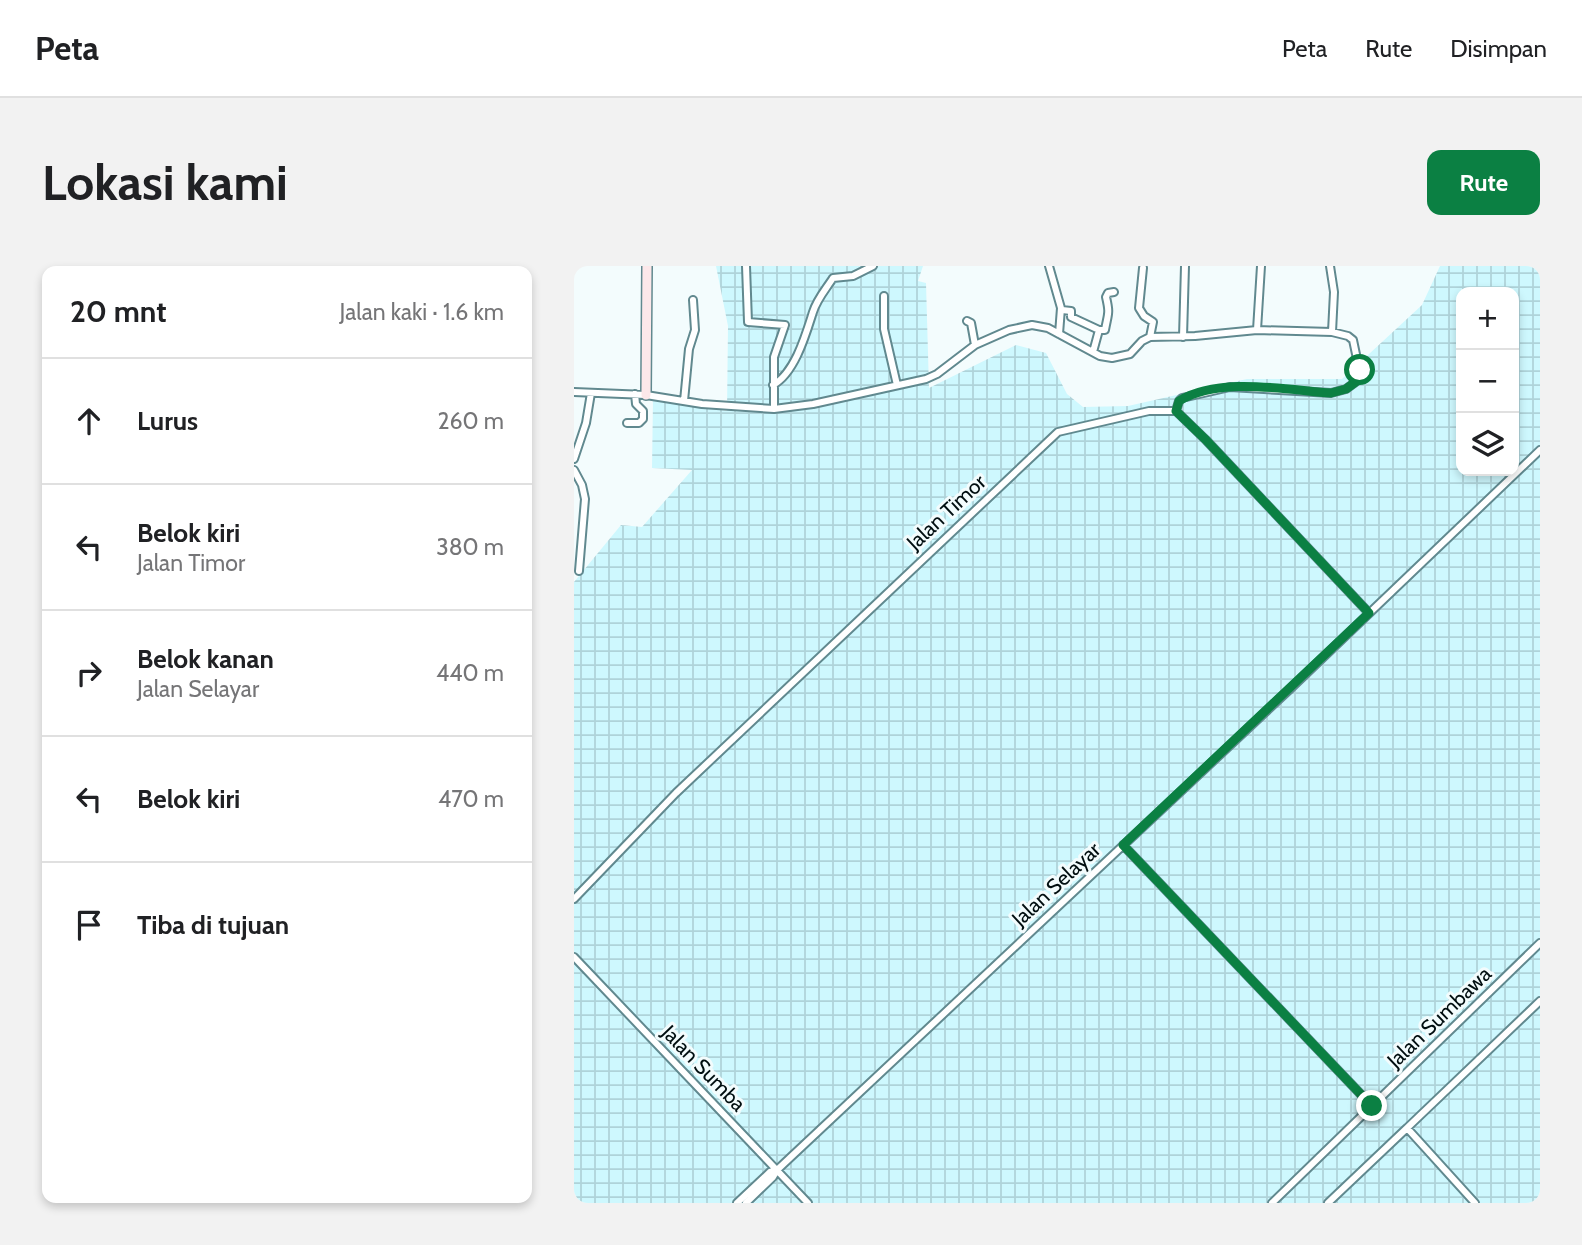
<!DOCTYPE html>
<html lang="id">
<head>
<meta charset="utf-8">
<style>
	:root { --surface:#fff; --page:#f2f2f2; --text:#202124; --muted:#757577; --line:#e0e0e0; --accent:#0b8043 }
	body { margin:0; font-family:Cabin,sans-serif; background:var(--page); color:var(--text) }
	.controls { position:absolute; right:21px; top:21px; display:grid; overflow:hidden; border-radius:14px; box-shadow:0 4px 10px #0003 }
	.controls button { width:63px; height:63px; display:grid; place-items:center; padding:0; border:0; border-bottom:2px solid var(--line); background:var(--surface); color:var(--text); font:35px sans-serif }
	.stop { position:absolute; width:21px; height:21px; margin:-16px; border:5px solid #0b8043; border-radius:50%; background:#fff }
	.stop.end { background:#0b8043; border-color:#fff; box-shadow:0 2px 7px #0008 }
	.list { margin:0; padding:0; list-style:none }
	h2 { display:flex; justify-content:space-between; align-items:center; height:91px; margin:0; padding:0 28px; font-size:30px }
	h2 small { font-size:23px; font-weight:400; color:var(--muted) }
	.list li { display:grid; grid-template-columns:46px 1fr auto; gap:21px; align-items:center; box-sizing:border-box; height:126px; padding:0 28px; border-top:2px solid var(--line) }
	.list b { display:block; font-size:26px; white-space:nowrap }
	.list p { margin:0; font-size:23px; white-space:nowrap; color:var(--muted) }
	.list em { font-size:23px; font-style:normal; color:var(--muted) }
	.icon { flex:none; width:38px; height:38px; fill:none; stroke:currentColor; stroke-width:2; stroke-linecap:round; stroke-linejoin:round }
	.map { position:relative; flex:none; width:966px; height:937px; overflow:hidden; border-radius:14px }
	header { display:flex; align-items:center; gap:42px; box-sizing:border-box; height:98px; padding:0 35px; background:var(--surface); border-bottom:2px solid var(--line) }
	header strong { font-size:33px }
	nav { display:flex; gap:38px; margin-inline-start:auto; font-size:24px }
	.intro { display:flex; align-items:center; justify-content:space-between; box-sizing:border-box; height:168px; padding:0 42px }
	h1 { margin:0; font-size:49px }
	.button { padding:18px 32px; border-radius:14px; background:var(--accent); color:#fff; font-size:24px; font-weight:700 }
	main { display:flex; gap:42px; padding:0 42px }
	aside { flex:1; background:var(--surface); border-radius:14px; box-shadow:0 4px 10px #0003 }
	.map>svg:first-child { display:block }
	.industrial { fill:url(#industrial-grid); fill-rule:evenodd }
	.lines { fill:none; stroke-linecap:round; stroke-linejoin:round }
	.street-casing { stroke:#61898f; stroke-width:10 }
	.secondary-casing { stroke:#61898f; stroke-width:12 }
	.street { stroke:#fff; stroke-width:6 }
	.secondary { stroke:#fce8ea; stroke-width:9 }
	.route { stroke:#0b8043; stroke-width:9 }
	.labels { text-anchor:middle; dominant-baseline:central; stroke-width:6; stroke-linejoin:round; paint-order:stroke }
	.street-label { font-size:21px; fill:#010e10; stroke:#f3fcfd }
</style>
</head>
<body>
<header>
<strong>Peta</strong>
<nav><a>Peta</a><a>Rute</a><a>Disimpan</a></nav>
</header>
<div class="intro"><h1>Lokasi kami</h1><a class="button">Rute</a></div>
<main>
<aside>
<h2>20 mnt<small>Jalan kaki · 1.6 km</small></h2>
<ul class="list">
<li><svg class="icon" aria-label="ahead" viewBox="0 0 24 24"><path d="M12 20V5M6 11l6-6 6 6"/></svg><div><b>Lurus</b></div><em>260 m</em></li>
<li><svg class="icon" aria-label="left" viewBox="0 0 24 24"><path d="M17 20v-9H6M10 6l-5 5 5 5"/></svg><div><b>Belok kiri</b><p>Jalan Timor</p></div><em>380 m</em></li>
<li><svg class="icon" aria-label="right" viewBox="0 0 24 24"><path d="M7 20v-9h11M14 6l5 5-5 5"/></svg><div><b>Belok kanan</b><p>Jalan Selayar</p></div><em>440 m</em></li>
<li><svg class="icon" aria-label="left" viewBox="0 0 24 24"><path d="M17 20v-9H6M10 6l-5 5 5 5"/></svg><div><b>Belok kiri</b></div><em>470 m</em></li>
<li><svg class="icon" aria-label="arrive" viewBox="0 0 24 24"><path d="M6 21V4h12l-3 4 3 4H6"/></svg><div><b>Tiba di tujuan</b></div></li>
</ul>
</aside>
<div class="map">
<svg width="966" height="937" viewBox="0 0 966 937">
	<defs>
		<pattern id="industrial-grid" width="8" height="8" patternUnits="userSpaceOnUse" patternTransform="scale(1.75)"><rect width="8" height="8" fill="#cef8fe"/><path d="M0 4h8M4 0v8" fill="none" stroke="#afd3d9"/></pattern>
	</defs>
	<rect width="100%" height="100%" fill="#f3fcfd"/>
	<path class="industrial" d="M142 0H349L344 15 352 17 355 122 442 79 472 87 493 128 509 141 554 140 673 113H768L848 39 866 0H966V937H0V316L47 259 68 261 118 204 78 202 79 133 153 145 154 60ZM887 26H940V205H887Z"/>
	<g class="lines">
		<defs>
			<path id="street" d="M172 0 174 56 211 59 200 91V143
				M475 0 487 42 485 68
				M756 0 760 26 758 66
				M569 2 565 42 570 50 579 56 576 71
				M310 30V63L323 119
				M488 44 497 45V51L525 64
				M393 55 397 57 401 79
				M683 64 687 0
				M609 71 611 0
				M519 86 525 64H531C534 47 536 48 532 31L534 27 540 26
				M199 119C221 107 232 68 239 46 243 33 252 23 259 12L279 10 299 0
				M0 126 72 129 128 138 200 143 239 138 352 113 363 108 401 79 435 64 458 59 474 62 526 90 538 92 556 88 568 75 576 71 621 70 683 64 758 66 774 70 779 74 787 112 772 123 757 127 656 121 608 132 605 135 602 145
				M110 135 115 83 121 64 119 34
				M53 157H65L69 153V145L62 138 61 128
				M0 193 12 157 17 127
				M0 204 8 219 11 233 5 305
				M549 579 798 840
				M0 633 102 527 484 166 575 145H602L632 174 795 347
				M0 691 234 937
				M833 862 966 735
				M203 904 717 422 966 184
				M163 937 196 906 203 904 199 911 172 937
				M698 937 966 677
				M754 937 833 862 901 937"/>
			<path id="secondary" d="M72 129 73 0"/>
		</defs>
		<use href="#street" class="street-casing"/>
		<use href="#secondary" class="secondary-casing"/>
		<use href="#street" class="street"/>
		<use href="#secondary" class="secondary"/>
	</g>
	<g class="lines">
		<path class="route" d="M786 104 787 112 772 123 757 127C713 124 645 110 605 135L602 145 632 174 795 347 549 579 798 840"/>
	</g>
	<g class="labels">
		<g class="street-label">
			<text transform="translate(372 246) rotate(-43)">Jalan Timor</text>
			<text transform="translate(482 618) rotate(-43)">Jalan Selayar</text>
			<text transform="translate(865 751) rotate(-44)">Jalan Sumbawa</text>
			<text transform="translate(130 802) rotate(46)">Jalan Sumba</text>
		</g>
	</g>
</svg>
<div class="controls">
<button>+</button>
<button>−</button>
<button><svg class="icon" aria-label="layers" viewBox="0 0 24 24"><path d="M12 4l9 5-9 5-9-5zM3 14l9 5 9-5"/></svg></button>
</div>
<div class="stop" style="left:786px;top:104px"></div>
<div class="stop end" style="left:798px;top:840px"></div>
</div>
</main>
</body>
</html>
